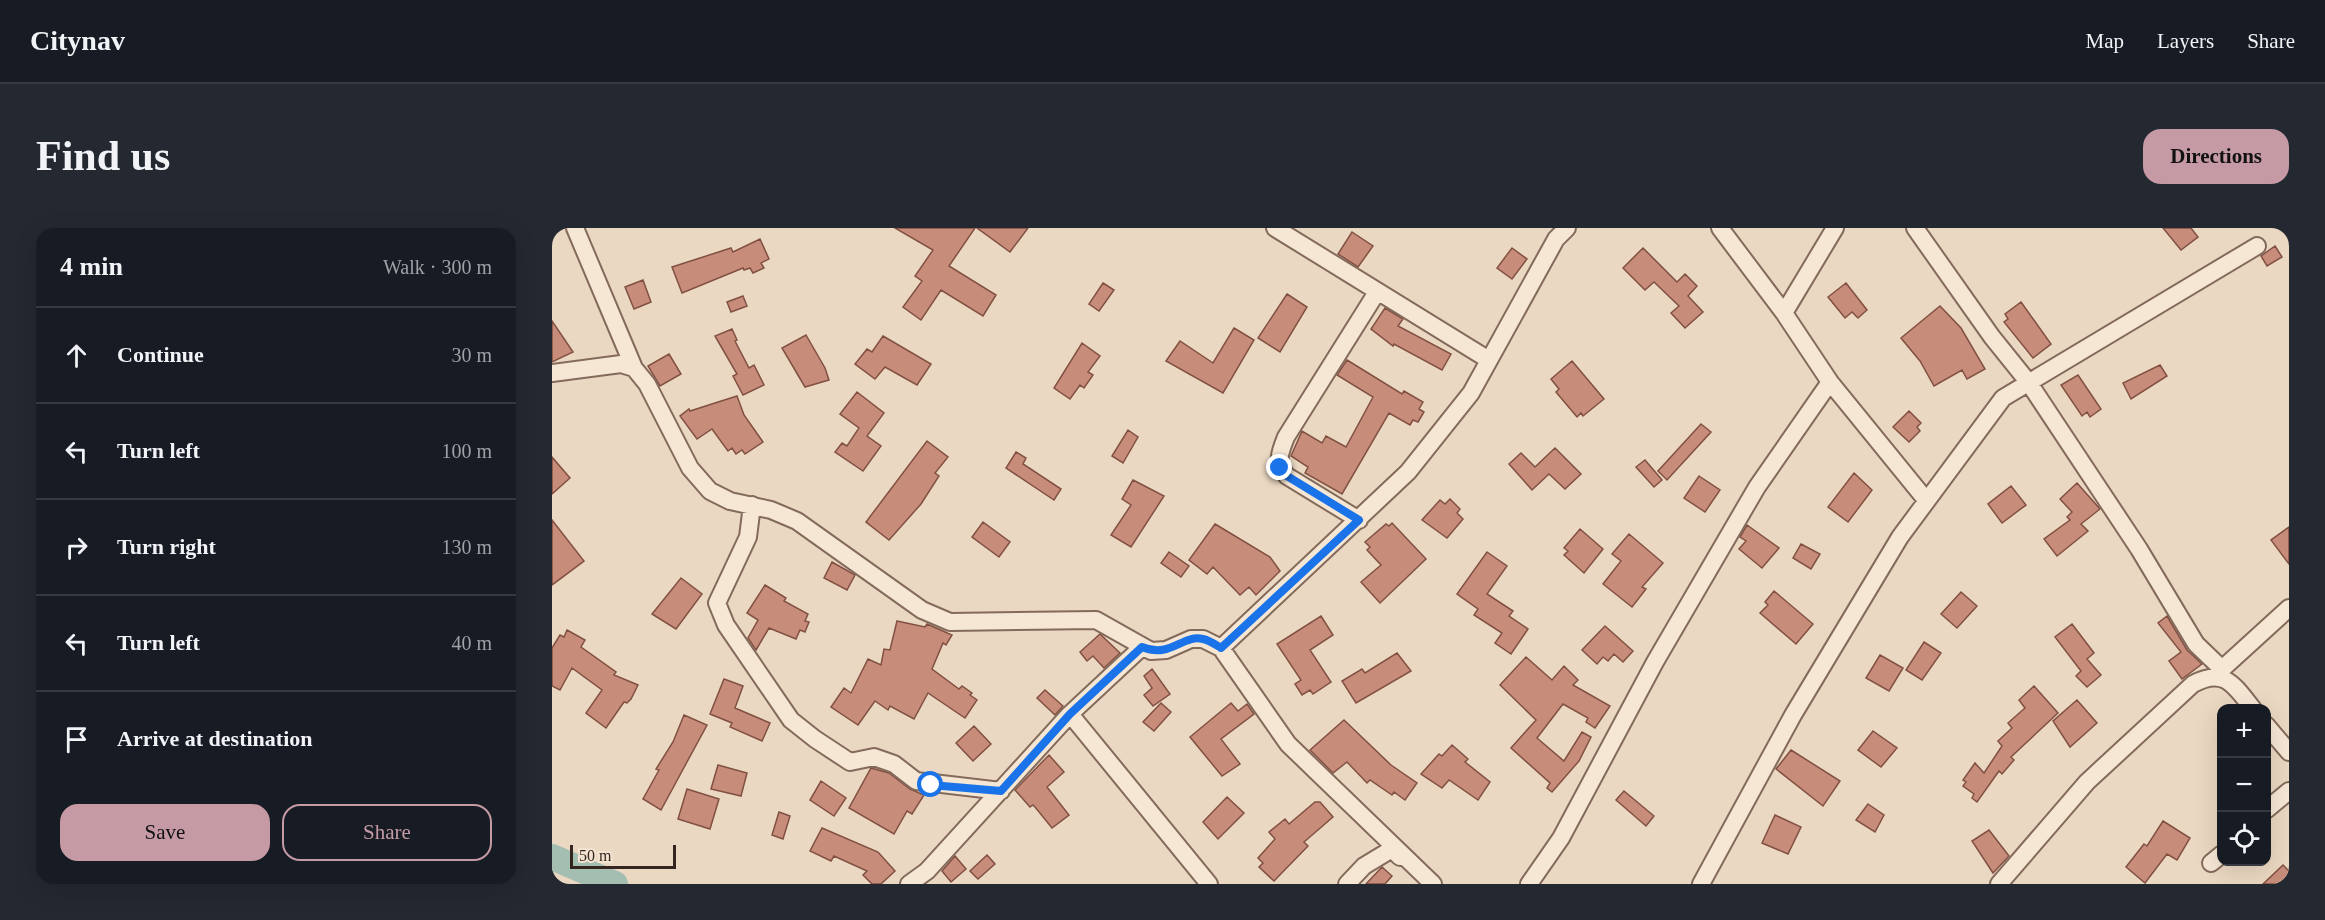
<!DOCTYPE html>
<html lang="en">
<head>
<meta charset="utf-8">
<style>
	:root { --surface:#171b24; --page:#242831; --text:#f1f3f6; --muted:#9ea1a6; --line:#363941; --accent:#c59aa4 }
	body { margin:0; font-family:"Times New Roman",serif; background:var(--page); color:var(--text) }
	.controls { position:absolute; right:18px; bottom:18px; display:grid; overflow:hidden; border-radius:12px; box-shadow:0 6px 24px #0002 }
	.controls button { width:54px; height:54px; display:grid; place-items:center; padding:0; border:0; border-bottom:2px solid var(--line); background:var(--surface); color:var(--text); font:30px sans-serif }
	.scale { position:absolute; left:18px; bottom:15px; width:106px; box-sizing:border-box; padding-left:6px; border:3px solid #34251e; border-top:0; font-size:16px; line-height:21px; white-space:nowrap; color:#34251e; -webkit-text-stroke:4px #f3e4d1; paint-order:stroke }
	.stop { position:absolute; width:18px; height:18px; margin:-14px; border:4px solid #1a73e8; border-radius:50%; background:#fff }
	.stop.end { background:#1a73e8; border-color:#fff; box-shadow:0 2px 6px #0008 }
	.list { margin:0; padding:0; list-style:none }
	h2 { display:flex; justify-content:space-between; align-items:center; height:78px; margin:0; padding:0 24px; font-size:26px }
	h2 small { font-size:20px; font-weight:400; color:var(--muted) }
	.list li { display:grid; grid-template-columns:39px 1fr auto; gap:18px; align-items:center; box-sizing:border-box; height:96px; padding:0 24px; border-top:2px solid var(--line) }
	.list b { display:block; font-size:22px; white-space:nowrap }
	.list em { font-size:20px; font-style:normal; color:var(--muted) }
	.actions { display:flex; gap:12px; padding:18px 24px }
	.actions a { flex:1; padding:14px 0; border:2px solid var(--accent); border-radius:18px; text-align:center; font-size:21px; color:var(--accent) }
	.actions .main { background:var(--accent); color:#111 }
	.icon { flex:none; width:33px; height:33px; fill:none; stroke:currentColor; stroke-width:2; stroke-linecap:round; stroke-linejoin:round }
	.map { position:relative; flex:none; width:1737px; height:656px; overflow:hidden; border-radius:18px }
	header { display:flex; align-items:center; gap:36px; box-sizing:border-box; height:84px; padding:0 30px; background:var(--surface); border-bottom:2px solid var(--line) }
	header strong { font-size:28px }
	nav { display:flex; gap:33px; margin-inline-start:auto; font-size:21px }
	.intro { display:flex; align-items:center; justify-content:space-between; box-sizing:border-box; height:144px; padding:0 36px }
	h1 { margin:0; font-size:42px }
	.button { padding:15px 27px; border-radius:18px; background:var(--accent); color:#111; font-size:21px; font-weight:700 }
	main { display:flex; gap:36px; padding:0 36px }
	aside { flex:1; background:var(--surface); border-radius:18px; box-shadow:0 6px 24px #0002 }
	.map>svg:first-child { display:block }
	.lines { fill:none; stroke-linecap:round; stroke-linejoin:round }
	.river { stroke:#a4beb2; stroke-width:26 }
	.building { fill:#c78d7a; stroke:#815042; stroke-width:1.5 }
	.minor-casing { stroke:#846a5b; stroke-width:20 }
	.minor { stroke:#f6e7d5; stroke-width:16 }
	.route { stroke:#1a73e8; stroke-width:8 }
</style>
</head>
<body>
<header>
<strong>Citynav</strong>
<nav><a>Map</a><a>Layers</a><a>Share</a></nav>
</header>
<div class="intro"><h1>Find us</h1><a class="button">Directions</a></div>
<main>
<aside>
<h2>4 min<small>Walk · 300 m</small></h2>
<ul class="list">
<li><svg class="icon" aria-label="ahead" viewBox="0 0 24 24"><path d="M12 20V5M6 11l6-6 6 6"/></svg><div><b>Continue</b></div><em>30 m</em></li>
<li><svg class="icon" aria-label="left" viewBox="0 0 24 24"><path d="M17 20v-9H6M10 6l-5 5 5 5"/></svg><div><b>Turn left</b></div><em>100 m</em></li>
<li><svg class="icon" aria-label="right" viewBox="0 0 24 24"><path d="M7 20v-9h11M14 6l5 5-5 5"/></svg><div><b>Turn right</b></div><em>130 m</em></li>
<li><svg class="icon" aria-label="left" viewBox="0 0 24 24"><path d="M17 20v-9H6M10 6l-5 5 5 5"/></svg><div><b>Turn left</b></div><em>40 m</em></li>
<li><svg class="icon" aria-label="arrive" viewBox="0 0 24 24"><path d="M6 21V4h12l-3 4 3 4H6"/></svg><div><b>Arrive at destination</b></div></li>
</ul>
<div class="actions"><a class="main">Save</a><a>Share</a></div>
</aside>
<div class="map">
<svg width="1737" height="656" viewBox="0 0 1737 656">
	<rect width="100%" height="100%" fill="#ebd8c2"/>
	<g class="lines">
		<path class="river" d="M0 629 63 656"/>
	</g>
	<path class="building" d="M343 0H423L397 38 444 67 431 88 389 62 369 92 351 79 370 53 363 48 381 22Z
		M425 0H476L458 24Z
		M1611 0H1639L1646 9 1629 22Z
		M800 4 821 18 806 39 786 26Z
		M208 11 217 31 209 35 212 40 201 45 198 40 192 42 191 40 130 65 120 39 179 20 181 24Z
		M1723 18 1730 29 1715 38 1709 28Z
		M960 20 975 31 960 51 945 40Z
		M1091 20 1125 54 1133 46 1145 58 1136 68 1151 84 1133 100 1119 85 1127 78 1102 54 1093 62 1071 40Z
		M91 52 99 74 82 81 73 59Z
		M551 55 562 62 547 83 537 76Z
		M1294 55 1315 82 1306 90 1300 84 1293 90 1276 69Z
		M735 66 755 79 728 124 706 110Z
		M191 68 195 78 179 84 175 74Z
		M1469 74 1499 116 1481 130 1452 94 1456 91 1453 86Z
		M1388 78 1409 100 1433 141 1415 151 1410 142 1382 158 1368 133 1349 110Z
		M833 80 851 91 846 98 899 126 890 142 842 116 841 118 819 101Z
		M0 93 21 124 0 134Z
		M682 100 702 112 671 165 614 133 628 113 661 135Z
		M180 101 185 112 183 113 197 140 202 137 212 157 191 167 181 148 185 146 163 108Z
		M254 107 273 140 277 152 253 159 230 120Z
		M331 108 379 136 365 157 333 139 323 151 303 136 315 121 320 124Z
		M530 115 548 128 536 144 541 147 532 160 528 157 518 171 502 160Z
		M117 126 129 146 108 158 96 138Z
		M795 132 850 166 852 163 871 174 867 181 872 184 866 194 861 192 858 197 837 185 790 266 753 245 756 239 739 228 750 203 770 215 774 208 794 219 821 169 785 147Z
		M1020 133 1052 171 1031 188 1029 185 1025 189 1004 164 1007 161 999 151Z
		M1608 137 1615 148 1579 171 1571 155Z
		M1526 147 1549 181 1538 189 1535 184 1530 188 1509 157Z
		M305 164 332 185 315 208 329 218 311 243 283 224 290 215 295 218 307 200 288 186Z
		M185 168 192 187 211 214 193 226 190 222 184 226 180 220 176 223 160 201 145 211 128 188 137 181 138 183Z
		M1357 183 1369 195 1365 199 1368 203 1357 214 1341 199Z
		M1149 196 1159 204 1115 252 1106 243Z
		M576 202 586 209 571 235 560 228Z
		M375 213 396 229 383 245 387 248 369 276 337 312 314 294Z
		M1003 220 1029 246 1013 261 997 246 980 262 957 236 969 225 983 239Z
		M464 224 474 230 471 236 509 261 502 272 454 240Z
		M0 229 18 250 0 266Z
		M1093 232 1110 252 1102 259 1084 239Z
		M1302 245 1320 262 1296 294 1276 279Z
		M1147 248 1168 262 1153 284 1132 270Z
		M581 252 612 268 579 319 559 307 579 277 570 271Z
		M1525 255 1548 281 1529 296 1536 303 1505 328 1492 311 1518 292 1515 289 1520 284 1508 271Z
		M1459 258 1474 277 1450 295 1436 276Z
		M898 271 908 281 905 285 911 291 895 310 870 292 888 272 893 276Z
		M0 292 32 333 0 357Z
		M431 294 458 314 447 329 420 309Z
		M840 295 874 331 828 375 809 354 829 337 815 322 818 319 813 314 834 296 837 298Z
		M663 296 718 329 728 343 704 367 697 359 688 367 661 339 655 346 637 332Z
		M1195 297 1227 320 1210 340 1187 321 1194 313 1188 309Z
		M1737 299V336L1719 312Z
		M1028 301 1051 321 1032 345 1012 327 1016 323 1012 320Z
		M1077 306 1111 335 1090 359 1094 361 1080 379 1051 356 1069 333 1060 326Z
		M1249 316 1268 326 1259 341 1241 330Z
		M617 324 637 338 629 349 609 335Z
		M935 324 955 338 935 366 961 383 957 388 976 401 959 426 943 415 950 405 922 387 926 381 905 366Z
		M280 334 303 347 295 362 272 350Z
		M129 350 150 366 124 401 100 386Z
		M213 357 234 370 232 373 256 386 253 393 257 394 253 404 248 402 244 411 217 400 204 422 196 410 206 392 195 385Z
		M1222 363 1261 396 1244 416 1208 385 1216 377 1213 374Z
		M1409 364 1425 378 1405 400 1389 386Z
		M769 388 781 407 758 422 779 454 761 466 758 462 750 467 743 456 749 452 725 416Z
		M1615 388 1635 422 1650 436 1630 451 1617 433 1629 424 1606 395Z
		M345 393 373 399 375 396 400 407 394 417 391 415 380 441 407 461 410 458 420 465 418 467 425 472 413 490 376 465 362 491 338 478 336 482 323 473 306 497 279 479 292 460 299 465 316 431 329 437 332 421 338 422Z
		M1520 396 1542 425 1535 431 1549 447 1535 459 1524 448 1529 443 1503 409Z
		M1053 398 1081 423 1071 434 1062 426 1056 433 1051 429 1045 436 1030 422Z
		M15 402 33 412 29 419 64 444 62 447 86 457 79 471 75 475 72 474 54 500 34 485 50 462 20 440 8 462 0 458V420L8 407 12 409Z
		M548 406 568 425 552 440 541 428 535 433 528 424Z
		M1372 414 1389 425 1370 452 1354 442Z
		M845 425 859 443 804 475 790 453 810 441 813 445Z
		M1328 427 1351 440 1337 463 1314 450Z
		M974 429 1000 452 1012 438 1026 452 1021 457 1058 478 1043 500 1034 494 1036 490 1011 476 985 510 1012 533 1030 504 1039 509 1027 533 1000 564 995 560 998 555 959 520 984 492 948 457Z
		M600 441 618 466 601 478 592 467 600 460 592 448Z
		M172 451 191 458 183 480 218 495 210 513 178 499 180 495 158 486Z
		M1482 458 1506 485 1459 529 1462 532 1450 546 1447 543 1425 574 1420 570 1422 566 1411 558 1414 554 1411 552 1423 535 1432 545 1450 518 1446 513 1460 500 1456 495 1473 480 1467 472Z
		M493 462 511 478 503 487 485 470Z
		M1525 472 1545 495 1518 519 1501 493Z
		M609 475 619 484 602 503 591 494Z
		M679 475 686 483 695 476 702 486 669 511 688 536 670 548 638 509Z
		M132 487 155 497 109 582 91 571 107 542 104 541 121 514Z
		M792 492 839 537 865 555 853 572 842 564 840 567 818 552 815 555 795 534 781 545 758 522Z
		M422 498 439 516 421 533 404 515Z
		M1321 503 1345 520 1329 539 1306 522Z
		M900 517 916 531 913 534 938 554 926 572 897 552 890 560 869 546 887 526 890 528Z
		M1239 522 1288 553 1271 578 1224 541Z
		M497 527 512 544 495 559 517 587 500 600 483 579 481 577 478 579 463 562Z
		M166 537 195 545 189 568 159 561Z
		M319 540 337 545 358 561 372 567 360 586 355 583 342 606 297 580Z
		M269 553 294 570 282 588 258 572Z
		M135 561 167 571 158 601 126 591Z
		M1072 563 1102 588 1094 598 1064 572Z
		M675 569 692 585 666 611 651 594Z
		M763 574H768L781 589 752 614 756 618 722 653 707 639 711 635 706 630 723 611 717 604 733 591 737 596Z
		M1316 576 1332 587 1323 604 1304 592Z
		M227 584 238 588 231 611 220 607Z
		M1223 587 1249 599 1236 626 1210 615Z
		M1611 593 1638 610 1625 632 1615 626 1593 655 1574 639 1592 616 1595 618Z
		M270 600 326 624 343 643 329 656H320L311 647 315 643 282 628 279 633 258 623Z
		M1437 602 1457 628 1441 645 1420 613Z
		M435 627 443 636 426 651 418 643Z
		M403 628 414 641 399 654 390 643Z
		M1731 637 1737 643V656H1711Z
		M830 639 840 648 833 656H814Z"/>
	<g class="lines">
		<defs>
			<path id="minor" d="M23 0 82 140
				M723 0 937 132
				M1168 0 1232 85 1278 154 1374 272
				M1363 0 1440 109 1477 155 1587 321 1644 416 1670 441
				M1232 85 1283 0
				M0 145 69 136 82 140 95 156 138 240 158 263 178 273 219 282 245 293 370 382 398 394 544 392 599 423 614 422 639 411H651L669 420 736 516 881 656
				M200 277 196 309 165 375 174 397 239 492 263 511 298 534 322 529 342 536 364 553 449 563
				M807 292 735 248C723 235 728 224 734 209L825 64
				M669 420 856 244 919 165 1004 11 1015 0
				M1668 448 1670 441 1737 380
				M518 486 657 656
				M1714 497 1737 524
				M1714 582 1737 563
				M1659 635 1670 626
				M357 656 375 643 518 486 590 419
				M795 656 812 638 840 621 848 629
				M977 656 1009 610 1103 434 1205 259 1278 154
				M1149 656 1241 487 1348 309 1451 170 1705 18
				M1447 656 1535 554 1641 456C1672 439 1682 457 1701 481"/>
		</defs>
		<use href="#minor" class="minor-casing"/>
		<use href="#minor" class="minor"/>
	</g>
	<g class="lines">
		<path class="route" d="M379 557 449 563 518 486 590 419C619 431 630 406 651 411 657 412 664 417 669 420L807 292 735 248 728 240"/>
	</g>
</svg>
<div class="controls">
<button>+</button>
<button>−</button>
<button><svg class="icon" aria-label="locate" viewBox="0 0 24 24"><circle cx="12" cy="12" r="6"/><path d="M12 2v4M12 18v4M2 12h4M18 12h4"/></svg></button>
</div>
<div class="scale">50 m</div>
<div class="stop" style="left:379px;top:557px"></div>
<div class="stop end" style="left:728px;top:240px"></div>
</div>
</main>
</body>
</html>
